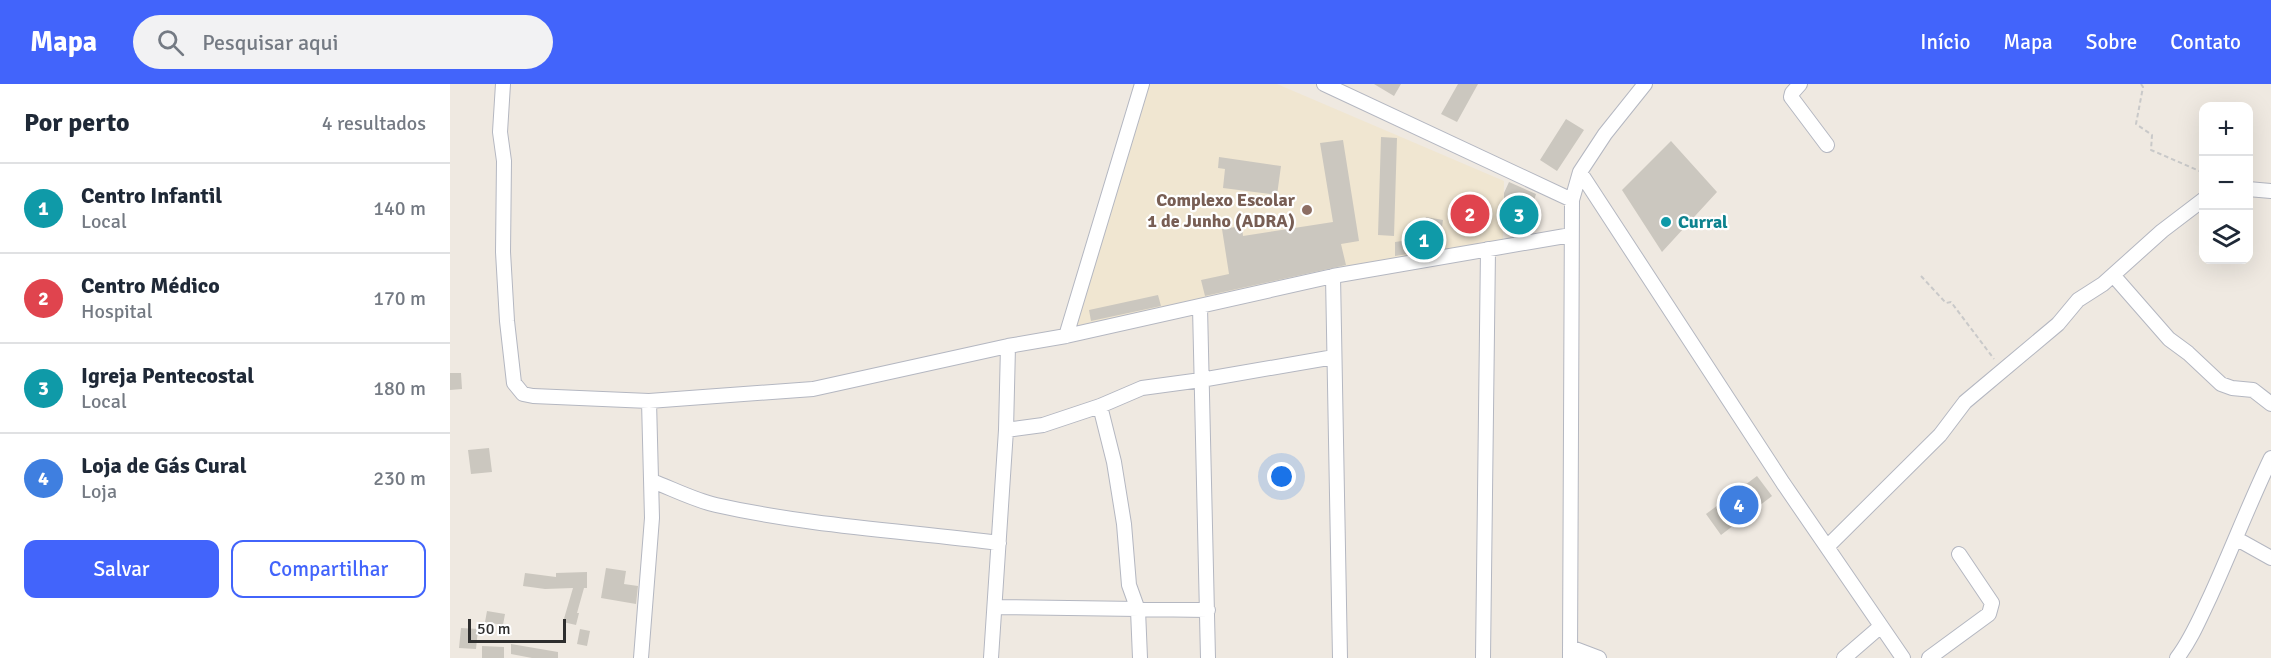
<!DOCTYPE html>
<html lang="pt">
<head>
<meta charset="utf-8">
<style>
	:root { --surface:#fff; --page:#f2f2f3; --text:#1f2937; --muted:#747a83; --line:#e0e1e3; --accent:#4264fb }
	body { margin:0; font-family:Signika,sans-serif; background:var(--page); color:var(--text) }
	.controls { position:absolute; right:18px; top:18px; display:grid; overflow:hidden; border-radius:12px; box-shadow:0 6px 24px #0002 }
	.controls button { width:54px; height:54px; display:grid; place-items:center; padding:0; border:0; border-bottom:2px solid var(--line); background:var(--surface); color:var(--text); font:30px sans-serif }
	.scale { position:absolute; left:18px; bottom:15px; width:98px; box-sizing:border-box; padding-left:6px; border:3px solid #2e2e2e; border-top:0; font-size:16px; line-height:21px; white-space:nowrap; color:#2e2e2e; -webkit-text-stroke:4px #fff; paint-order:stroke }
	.you { position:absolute; left:832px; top:393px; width:21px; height:21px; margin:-15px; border:4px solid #fff; border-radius:50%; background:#1a73e8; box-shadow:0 0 0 9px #1a73e833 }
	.badge { display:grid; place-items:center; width:39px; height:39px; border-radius:50%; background:var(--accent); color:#fff; font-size:20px; font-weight:700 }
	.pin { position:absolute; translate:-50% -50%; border:3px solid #fff; box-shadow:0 2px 6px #0006 }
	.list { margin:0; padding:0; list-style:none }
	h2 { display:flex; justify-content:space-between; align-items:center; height:78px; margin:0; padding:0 24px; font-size:26px }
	h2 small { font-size:20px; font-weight:400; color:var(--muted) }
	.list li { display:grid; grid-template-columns:39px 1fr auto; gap:18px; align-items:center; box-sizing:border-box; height:90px; padding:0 24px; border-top:2px solid var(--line) }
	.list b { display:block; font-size:22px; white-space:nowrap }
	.list p { margin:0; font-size:20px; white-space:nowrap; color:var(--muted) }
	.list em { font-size:20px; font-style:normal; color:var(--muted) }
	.actions { display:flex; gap:12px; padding:18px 24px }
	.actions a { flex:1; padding:14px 0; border:2px solid var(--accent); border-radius:12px; text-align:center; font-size:21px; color:var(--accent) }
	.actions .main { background:var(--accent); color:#fff }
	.icon { flex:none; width:33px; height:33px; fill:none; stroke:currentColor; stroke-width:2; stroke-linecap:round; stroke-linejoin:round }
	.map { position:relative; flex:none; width:1821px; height:574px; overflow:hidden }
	header { display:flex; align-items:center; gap:36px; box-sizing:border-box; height:84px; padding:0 30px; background:var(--accent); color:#fff }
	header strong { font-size:28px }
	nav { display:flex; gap:33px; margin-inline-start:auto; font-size:21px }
	.search { width:420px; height:54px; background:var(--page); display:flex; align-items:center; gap:15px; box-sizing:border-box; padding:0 21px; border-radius:33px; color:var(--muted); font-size:22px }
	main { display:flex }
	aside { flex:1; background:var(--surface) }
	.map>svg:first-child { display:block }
	.education { fill:#f0e6d1 }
	.building { fill:#cbc7bf }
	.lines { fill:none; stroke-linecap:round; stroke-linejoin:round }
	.minor-casing { stroke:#b4b7c1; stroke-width:16 }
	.path { stroke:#c9c9c9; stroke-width:2; stroke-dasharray:4.5 3; stroke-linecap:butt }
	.minor { stroke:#fff; stroke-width:14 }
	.education-dot { fill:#8d6e63; stroke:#fff; stroke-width:2 }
	.culture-dot { fill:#0f9aa8; stroke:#fff; stroke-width:2 }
	.labels { text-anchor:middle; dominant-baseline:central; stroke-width:4.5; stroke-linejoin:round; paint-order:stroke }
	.education-label { font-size:18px; font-weight:bold; fill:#785e54; stroke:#fff; text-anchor:end }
	.culture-label { font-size:18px; font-weight:bold; fill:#0d838f; stroke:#fff; text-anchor:start }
</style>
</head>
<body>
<header>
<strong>Mapa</strong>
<div class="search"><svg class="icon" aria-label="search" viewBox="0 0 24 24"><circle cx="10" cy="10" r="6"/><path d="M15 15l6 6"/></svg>Pesquisar aqui</div>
<nav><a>Início</a><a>Mapa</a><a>Sobre</a><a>Contato</a></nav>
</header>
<main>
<aside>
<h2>Por perto<small>4 resultados</small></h2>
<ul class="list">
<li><span class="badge" style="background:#0f9aa8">1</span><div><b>Centro Infantil</b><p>Local</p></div><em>140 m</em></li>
<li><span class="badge" style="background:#e0444e">2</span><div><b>Centro Médico</b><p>Hospital</p></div><em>170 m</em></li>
<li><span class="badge" style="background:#0f9aa8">3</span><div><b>Igreja Pentecostal</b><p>Local</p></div><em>180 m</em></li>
<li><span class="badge" style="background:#3f7fe0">4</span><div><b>Loja de Gás Cural</b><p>Loja</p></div><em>230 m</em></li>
</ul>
<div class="actions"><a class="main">Salvar</a><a>Compartilhar</a></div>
</aside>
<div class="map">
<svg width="1821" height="574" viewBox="0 0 1821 574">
	<rect width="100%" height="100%" fill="#efe9e1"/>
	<path class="education" d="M699 0H827L1054 97 1053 156 896 185 625 242Z"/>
	<path class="building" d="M924 0H951L944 12Z
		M1008 0H1028L1007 38 991 30Z
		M1116 35 1134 46 1107 87 1090 76Z
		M931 53 947 54 944 152 928 151Z
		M893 56 909 157 891 160 896 181 755 212 751 196 779 190 772 145 792 142 793 152 883 138 870 59Z
		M1221 57 1267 108 1212 168 1172 106Z
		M769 73 831 82 827 111 773 104 775 85 768 84Z
		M1059 98 1086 110 1083 120 1086 142 1054 148V109Z
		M1007 117 1037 125 1033 142 1003 134Z
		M976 133 993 136 989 165 945 172V158L973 154Z
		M708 211 711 222 641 237 639 226Z
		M0 289H11L12 305 0 306Z
		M39 364 42 388 21 390 18 366Z
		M1307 392 1322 412 1271 451 1256 430Z
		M156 484 176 487 174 500 188 502 186 520 151 514Z
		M137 488V504H134L127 529H129L126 541 113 538 123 504 95 505 73 502 75 489 106 493V489Z
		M37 527 55 530 53 541 35 538Z
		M11 544 28 545 26 565 9 564Z
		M130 545 140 547 137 562 127 560Z
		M61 560 108 568V574H82L61 570Z
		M32 562 54 563V574H32Z"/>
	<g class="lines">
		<defs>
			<path id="minor" d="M53 0 50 48 54 77 53 168 57 237 64 299 73 310 83 312 199 317 363 305 558 262 616 252 883 192 1121 151
				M874 0 1122 116
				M1350 0 1342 9 1341 13 1377 61
				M1130 88 1333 399 1453 574
				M1798 105 1821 107
				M1663 191 1719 255 1738 269 1771 300 1782 304 1803 306 1821 320
				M883 192 890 574
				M750 223 758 574
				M616 252 692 0
				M650 322 664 378 674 440 679 501 688 526 690 574
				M556 346 593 341 650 322 692 304 751 296 884 273
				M202 397C223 405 244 416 266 421 359 442 455 447 549 459
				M1787 455 1821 474
				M1377 463 1490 351 1515 318 1608 240 1628 216 1653 200 1712 147 1754 115
				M545 523 758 526
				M1120 563 1149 574
				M191 574 202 434 199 317
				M541 574 556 346 558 262
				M1033 574 1038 165
				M1120 574 1122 116 1130 88 1155 50 1195 0
				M1394 574 1431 542
				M1479 574 1539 530 1542 519 1509 470
				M1727 574C1741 556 1750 534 1760 513 1781 467 1799 420 1821 374"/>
		</defs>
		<use href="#minor" class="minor-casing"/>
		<path class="path" d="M1691 0 1693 3 1686 40 1702 51 1701 66 1754 89
			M1471 192 1496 219 1501 218 1544 275"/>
		<use href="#minor" class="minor"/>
	</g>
	<circle class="education-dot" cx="857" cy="126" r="6"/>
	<circle class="culture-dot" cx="1216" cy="138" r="6"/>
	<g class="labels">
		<g class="education-label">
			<text x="845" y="116">Complexo Escolar<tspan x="845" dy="21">1 de Junho (ADRA)</tspan></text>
		</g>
		<g class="culture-label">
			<text x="1228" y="138">Curral</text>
		</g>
	</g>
</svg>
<div class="controls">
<button>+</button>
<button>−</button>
<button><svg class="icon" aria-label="layers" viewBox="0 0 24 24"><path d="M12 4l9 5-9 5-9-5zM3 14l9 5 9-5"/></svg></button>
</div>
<div class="scale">50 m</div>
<div class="you"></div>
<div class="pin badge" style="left:974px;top:156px;background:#0f9aa8">1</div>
<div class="pin badge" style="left:1020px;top:130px;background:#e0444e">2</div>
<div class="pin badge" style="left:1069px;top:131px;background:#0f9aa8">3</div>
<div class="pin badge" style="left:1289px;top:421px;background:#3f7fe0">4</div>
</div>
</main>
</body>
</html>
